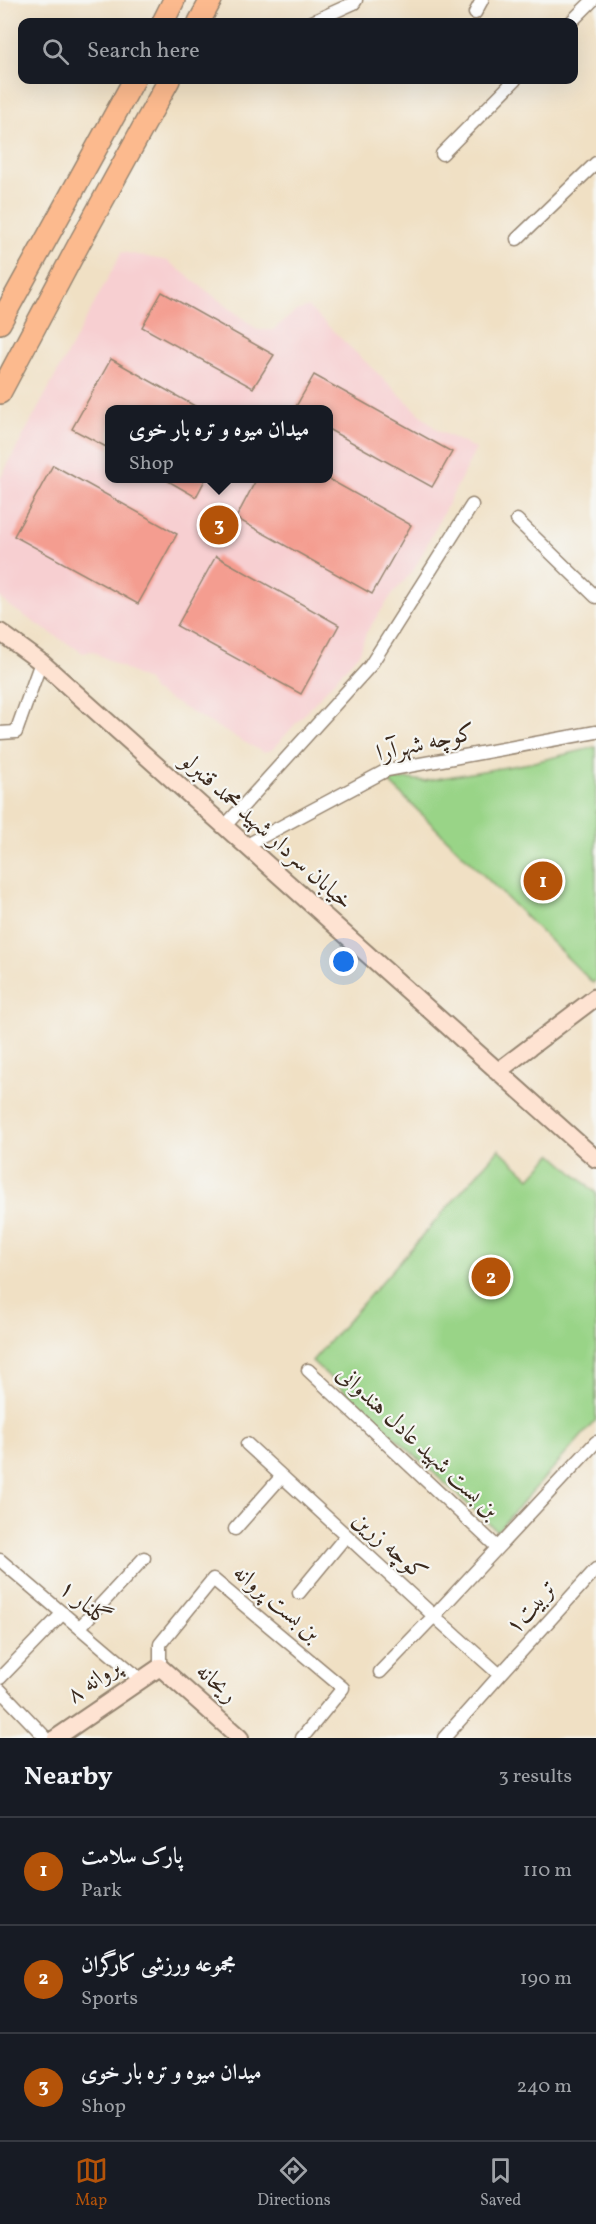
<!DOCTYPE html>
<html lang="en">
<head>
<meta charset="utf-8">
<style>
	:root { --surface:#171b24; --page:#242831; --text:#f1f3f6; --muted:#9ea1a6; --line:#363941; --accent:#b45309 }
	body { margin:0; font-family:Vollkorn,Amiri,serif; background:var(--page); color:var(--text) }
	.you { position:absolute; left:344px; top:962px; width:21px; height:21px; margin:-15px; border:4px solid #fff; border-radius:50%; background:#1a73e8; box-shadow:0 0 0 9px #1a73e833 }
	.badge { display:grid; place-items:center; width:39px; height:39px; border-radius:50%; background:var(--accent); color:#fff; font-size:20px; font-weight:700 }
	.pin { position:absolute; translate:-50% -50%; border:3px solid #fff; box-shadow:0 2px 6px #0006 }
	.popup { position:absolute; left:105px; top:405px; width:228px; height:78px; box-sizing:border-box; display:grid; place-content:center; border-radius:12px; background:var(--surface); filter:drop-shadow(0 2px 4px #0005); font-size:20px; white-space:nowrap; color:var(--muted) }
	.popup b { font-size:22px; color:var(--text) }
	.popup::after { content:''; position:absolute; left:50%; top:100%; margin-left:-12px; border:12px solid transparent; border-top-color:var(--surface) }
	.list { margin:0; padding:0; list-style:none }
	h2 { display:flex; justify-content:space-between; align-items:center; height:78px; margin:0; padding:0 24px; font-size:26px }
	h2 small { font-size:20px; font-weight:400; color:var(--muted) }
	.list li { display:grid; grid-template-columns:39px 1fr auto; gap:18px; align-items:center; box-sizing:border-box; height:108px; padding:0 24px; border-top:2px solid var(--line) }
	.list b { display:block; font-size:22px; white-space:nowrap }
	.list p { margin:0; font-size:20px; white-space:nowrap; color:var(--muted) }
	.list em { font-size:20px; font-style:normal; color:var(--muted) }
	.icon { flex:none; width:33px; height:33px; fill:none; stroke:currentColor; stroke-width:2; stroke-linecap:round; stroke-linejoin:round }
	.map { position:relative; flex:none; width:596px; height:1738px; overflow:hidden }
	.search { position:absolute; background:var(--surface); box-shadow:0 6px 24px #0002; left:18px; right:18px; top:18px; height:66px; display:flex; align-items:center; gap:15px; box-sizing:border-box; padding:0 21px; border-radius:12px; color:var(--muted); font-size:22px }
	.sheet { height:402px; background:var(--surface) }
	nav { display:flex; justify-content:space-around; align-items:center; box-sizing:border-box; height:84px; border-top:2px solid var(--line); background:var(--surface); font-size:16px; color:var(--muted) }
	nav a { display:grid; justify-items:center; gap:3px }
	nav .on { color:var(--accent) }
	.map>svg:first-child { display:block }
	.built { fill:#f7cfd1; fill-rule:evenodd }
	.green { fill:#99d487; stroke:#6a7f52; stroke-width:1.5 }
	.building { fill:#f49d90 }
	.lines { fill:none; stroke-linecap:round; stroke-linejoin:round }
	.street-casing { stroke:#968571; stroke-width:15 }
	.secondary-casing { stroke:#968571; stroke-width:20 }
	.highway-casing { stroke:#968571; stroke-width:24 }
	.street { stroke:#fff; stroke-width:12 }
	.secondary { stroke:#fee3d2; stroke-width:16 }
	.highway { stroke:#fcba8e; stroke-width:21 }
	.labels { text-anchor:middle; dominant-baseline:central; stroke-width:4.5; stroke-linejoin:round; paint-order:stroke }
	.street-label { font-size:24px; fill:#3b2a1e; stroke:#f6f6f2 }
</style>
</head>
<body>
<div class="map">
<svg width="596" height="1738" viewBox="0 0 596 1738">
	<rect width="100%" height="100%" fill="#f6f6f2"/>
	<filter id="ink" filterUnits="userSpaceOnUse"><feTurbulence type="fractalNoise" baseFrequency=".0167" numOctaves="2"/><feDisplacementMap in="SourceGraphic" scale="12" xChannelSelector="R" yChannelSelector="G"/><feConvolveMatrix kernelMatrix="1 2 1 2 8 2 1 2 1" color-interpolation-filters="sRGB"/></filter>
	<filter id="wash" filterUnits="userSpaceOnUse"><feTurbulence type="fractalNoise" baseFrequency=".008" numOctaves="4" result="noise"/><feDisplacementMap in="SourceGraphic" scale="24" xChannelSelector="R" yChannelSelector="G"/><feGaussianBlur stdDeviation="1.35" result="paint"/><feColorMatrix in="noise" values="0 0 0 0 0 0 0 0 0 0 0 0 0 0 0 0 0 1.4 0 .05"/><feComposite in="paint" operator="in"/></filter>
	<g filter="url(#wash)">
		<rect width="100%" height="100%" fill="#f0e0c4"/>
		<path class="built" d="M122 252 168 261 258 330H273L296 311 308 307 437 430 476 449 414 570 391 596 366 633 360 652 272 750 263 752 244 742 152 690 149 682 92 651 83 653 44 629 8 605 0 597V479ZM110 410H328V478H110Z"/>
		<path class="green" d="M596 747V980L593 983 388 781 408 779 424 781 530 763Z
			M499 1149 530 1178 552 1154 596 1193V1420L497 1531 312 1361Z"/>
		<g id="blocks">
			<path class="building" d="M162 292 274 355 253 388 142 327Z
				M111 359 202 410H110V449L72 429Z
				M314 375 452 452 432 487 328 429V410H294Z
				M53 465 177 534 138 604 14 536Z
				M163 478H206L196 497Z
				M257 478H327L411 525 372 594 236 518Z
				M216 556 339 625 301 694 177 626Z"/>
		</g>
	</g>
	<g filter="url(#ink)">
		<use href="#blocks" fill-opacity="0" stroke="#968571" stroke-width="1.5"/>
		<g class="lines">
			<defs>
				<path id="street" d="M475 13 482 0
					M312 22 354 3 356 0
					M571 22 593 0
					M442 154 515 80
					M517 239 596 163
					M517 520 596 597
					M0 733 16 732 41 662
					M224 827 370 666 472 505
					M245 846 387 770 596 732
					M308 1370 497 1547
					M247 1444 434 1616 596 1442
					M235 1529 282 1476
					M0 1560 141 1680
					M299 1593 346 1536
					M80 1627 144 1558
					M160 1667V1644L213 1579 343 1688 302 1738
					M380 1672 434 1616 500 1675 444 1738
					M500 1675 596 1569
					M0 1678 63 1613
					M0 1690 46 1738"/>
				<path id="secondary" d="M0 632 41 662 596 1159
					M497 1072 596 997
					M56 1738 160 1667 240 1738"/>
				<path id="highway" d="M163 22 174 0
					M199 22 211 0
					M0 323 134 80
					M0 393 80 242 169 80"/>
			</defs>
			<use href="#street" class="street-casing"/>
			<use href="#secondary" class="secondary-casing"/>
			<use href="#highway" class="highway-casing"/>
			<use href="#street" class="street"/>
			<use href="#secondary" class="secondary"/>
			<use href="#highway" class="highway"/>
		</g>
	</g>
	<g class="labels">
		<g class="street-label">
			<text transform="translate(426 744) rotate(-13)">کوچه شهرآرا</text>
			<text transform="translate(266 832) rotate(42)">خیابان سردار شهید محمد قنبرلو</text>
			<text transform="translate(417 1443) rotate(43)">بن بست شهید عادل هندوانی</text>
			<text transform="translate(389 1547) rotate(42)">کوچه زرین</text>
			<text transform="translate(84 1604) rotate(40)">۱ گلنار</text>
			<text transform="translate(276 1604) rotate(40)">بن بست پروانه</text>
			<text transform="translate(532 1608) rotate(-48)">تربیت۱</text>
			<text transform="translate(94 1682) rotate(-34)">پروانه ۸</text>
			<text transform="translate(216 1684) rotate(42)">ریحانه</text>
		</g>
	</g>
</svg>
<div class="you"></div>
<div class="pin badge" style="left:543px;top:881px">1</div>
<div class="pin badge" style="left:491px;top:1277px">2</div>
<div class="pin badge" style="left:219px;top:525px">3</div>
<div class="popup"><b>میدان میوه و تره بار خوی</b>Shop</div>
<div class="search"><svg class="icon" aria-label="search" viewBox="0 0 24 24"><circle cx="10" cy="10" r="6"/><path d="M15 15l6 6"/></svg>Search here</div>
</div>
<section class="sheet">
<h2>Nearby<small>3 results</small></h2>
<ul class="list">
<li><span class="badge">1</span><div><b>پارک سلامت</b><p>Park</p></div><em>110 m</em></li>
<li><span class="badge">2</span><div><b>مجموعه ورزشی کارگران</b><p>Sports</p></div><em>190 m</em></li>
<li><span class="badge">3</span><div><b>میدان میوه و تره بار خوی</b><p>Shop</p></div><em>240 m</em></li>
</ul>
</section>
<nav>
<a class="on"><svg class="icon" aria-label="map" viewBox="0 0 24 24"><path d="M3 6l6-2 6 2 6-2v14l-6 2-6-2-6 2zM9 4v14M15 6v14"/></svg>Map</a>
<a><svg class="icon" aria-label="directions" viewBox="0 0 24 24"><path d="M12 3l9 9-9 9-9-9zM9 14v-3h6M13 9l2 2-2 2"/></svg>Directions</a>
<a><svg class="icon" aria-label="saved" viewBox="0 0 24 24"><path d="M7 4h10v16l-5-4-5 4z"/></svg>Saved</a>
</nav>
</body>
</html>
